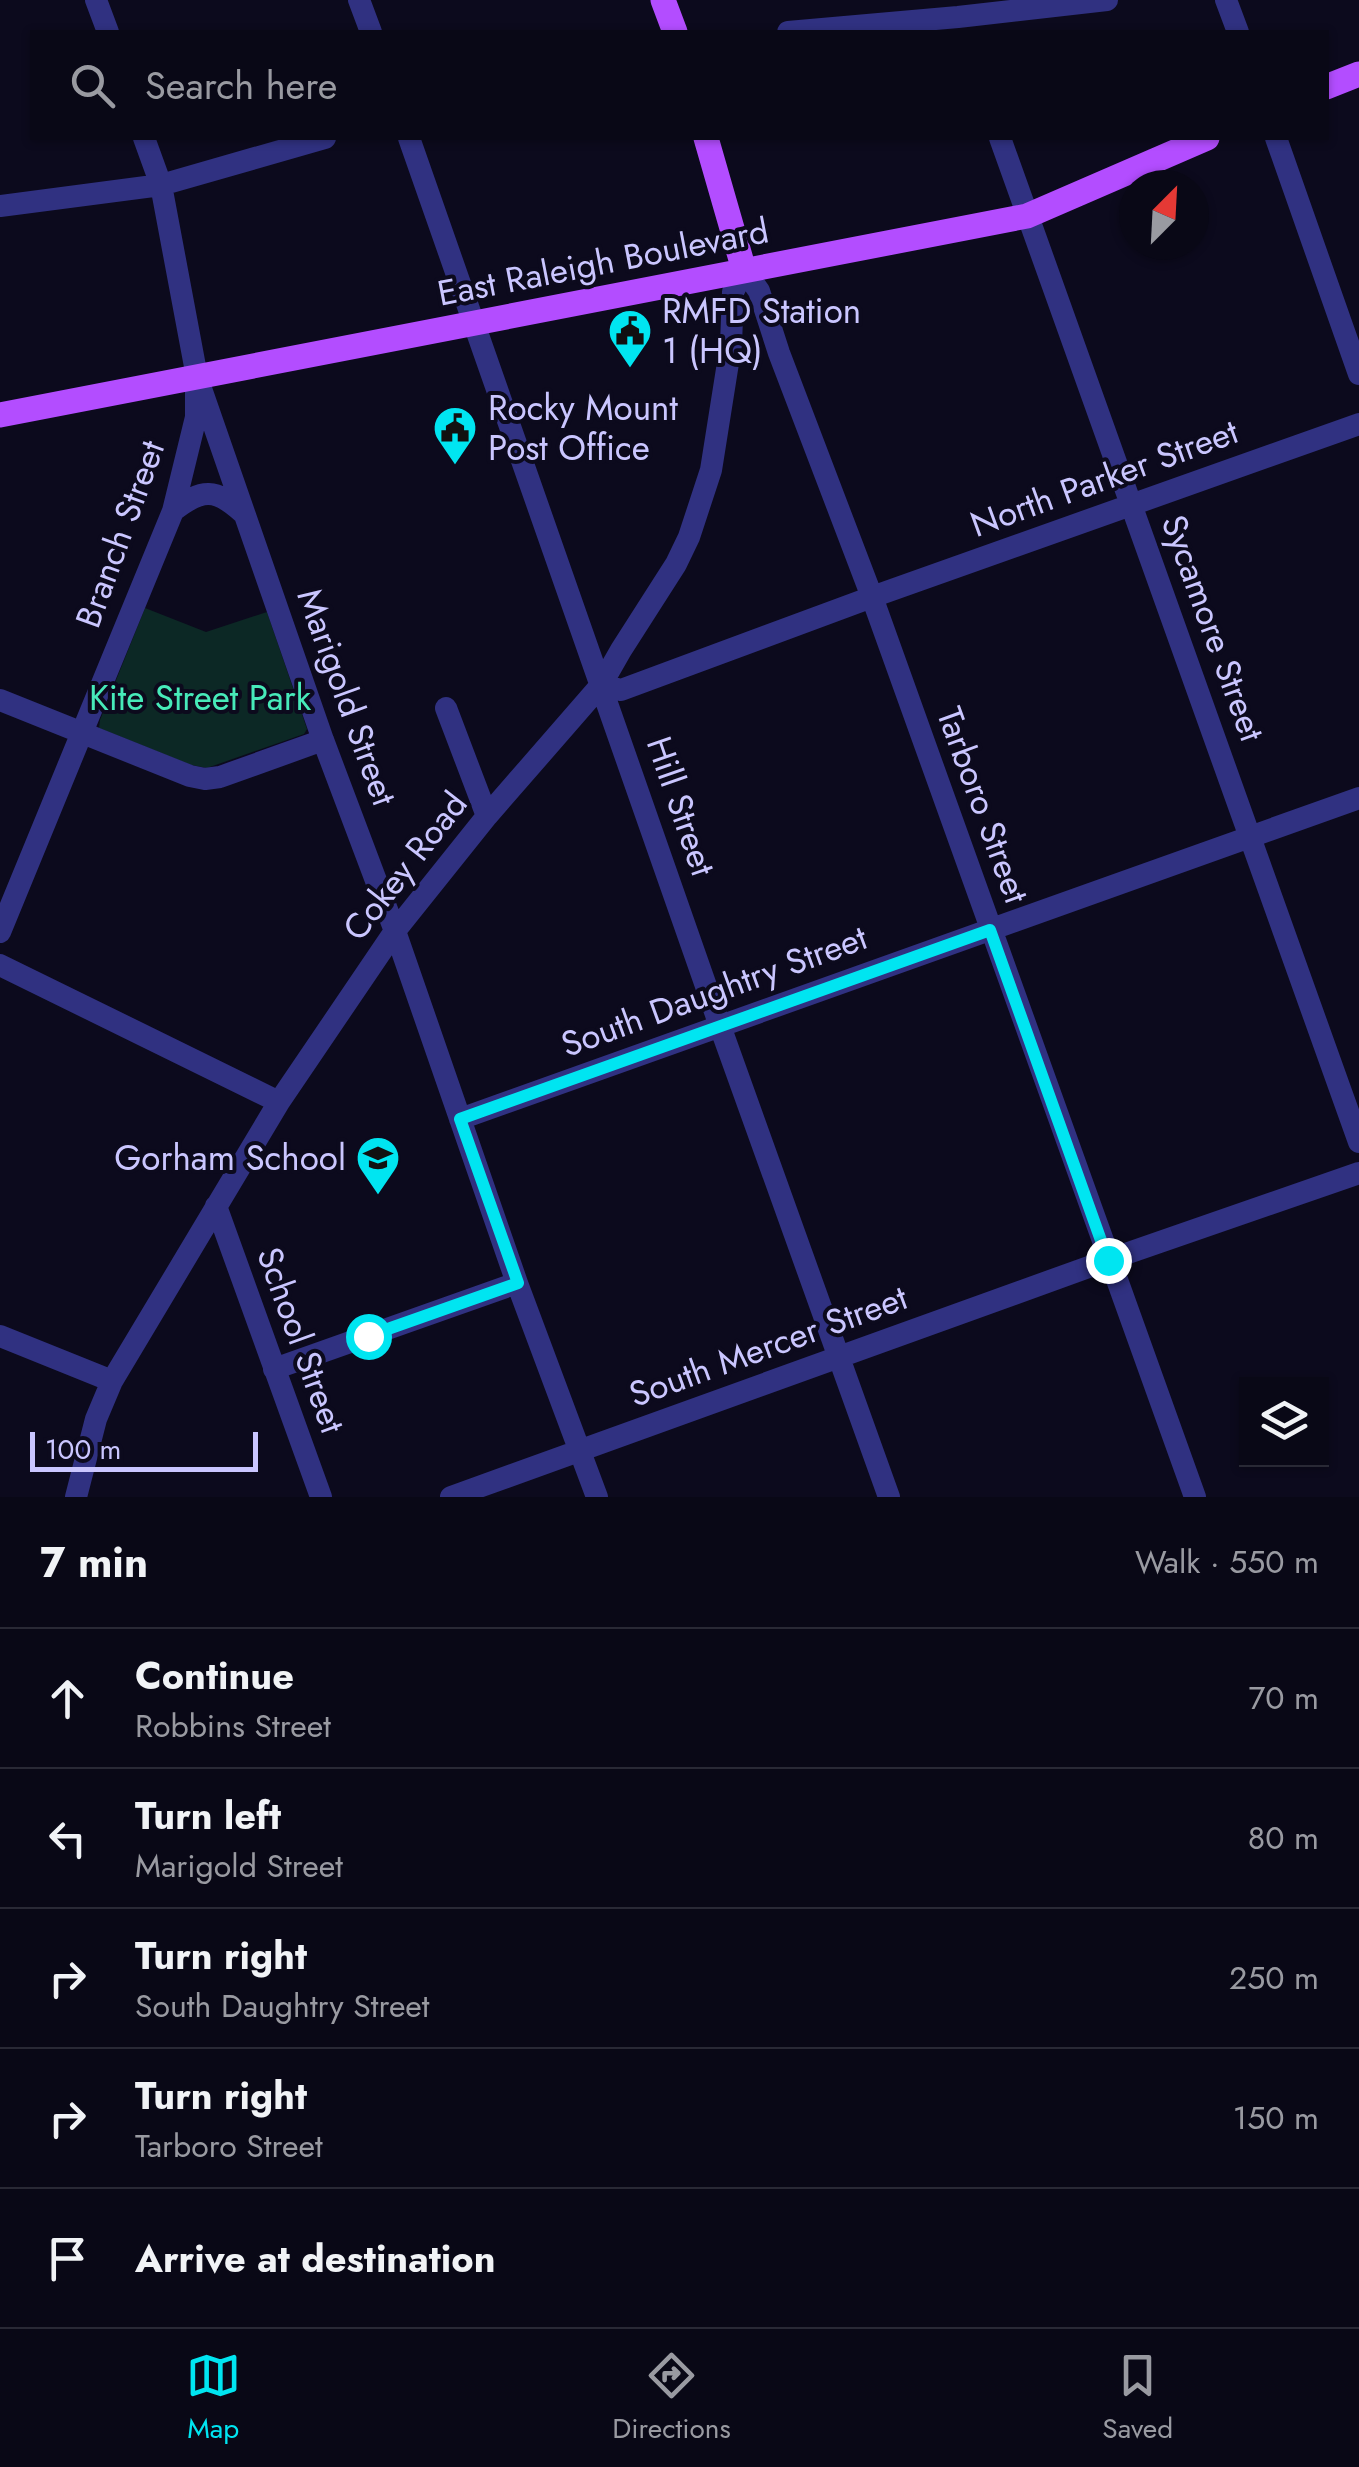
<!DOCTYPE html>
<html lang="en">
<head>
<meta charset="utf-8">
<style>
	:root { --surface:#090816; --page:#12111f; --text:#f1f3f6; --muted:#999aa1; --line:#292935; --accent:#00e5f1 }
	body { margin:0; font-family:Jost,sans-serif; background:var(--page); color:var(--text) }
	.controls { position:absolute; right:30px; bottom:30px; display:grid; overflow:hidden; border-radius:0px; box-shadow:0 2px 8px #0004 }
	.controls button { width:90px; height:90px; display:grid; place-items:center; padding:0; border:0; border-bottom:2px solid var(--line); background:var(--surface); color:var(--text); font:50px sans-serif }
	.compass { position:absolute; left:1119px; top:170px; width:90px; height:90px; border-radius:50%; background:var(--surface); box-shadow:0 2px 8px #0004; rotate:24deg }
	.scale { position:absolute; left:30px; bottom:25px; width:228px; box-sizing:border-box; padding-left:10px; border:5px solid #cac6ff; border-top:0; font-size:28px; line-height:35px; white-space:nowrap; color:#cac6ff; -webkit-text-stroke:8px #0c0a1d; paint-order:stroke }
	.stop { position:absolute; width:30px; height:30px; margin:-22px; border:8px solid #00e5f1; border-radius:50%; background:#fff }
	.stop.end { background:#00e5f1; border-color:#fff; box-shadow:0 2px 10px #0008 }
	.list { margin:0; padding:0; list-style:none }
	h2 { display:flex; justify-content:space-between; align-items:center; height:130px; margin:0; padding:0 40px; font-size:42px }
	h2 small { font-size:32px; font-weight:400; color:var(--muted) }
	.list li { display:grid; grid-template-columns:65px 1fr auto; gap:30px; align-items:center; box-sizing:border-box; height:140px; padding:0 40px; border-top:2px solid var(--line) }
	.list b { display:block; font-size:38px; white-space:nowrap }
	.list p { margin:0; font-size:32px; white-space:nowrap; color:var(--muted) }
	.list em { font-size:32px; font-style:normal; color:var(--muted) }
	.icon { flex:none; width:55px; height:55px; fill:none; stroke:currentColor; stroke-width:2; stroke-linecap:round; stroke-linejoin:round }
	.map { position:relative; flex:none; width:1359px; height:1497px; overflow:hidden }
	.search { position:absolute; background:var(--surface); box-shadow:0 2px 8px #0004; left:30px; right:30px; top:30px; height:110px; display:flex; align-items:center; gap:25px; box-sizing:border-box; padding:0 35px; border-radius:0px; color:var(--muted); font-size:38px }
	.sheet { height:830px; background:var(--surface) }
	nav { display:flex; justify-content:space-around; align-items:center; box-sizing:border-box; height:140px; border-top:2px solid var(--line); background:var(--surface); font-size:28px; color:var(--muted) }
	nav a { display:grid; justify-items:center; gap:5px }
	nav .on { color:var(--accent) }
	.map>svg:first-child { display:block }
	.green { fill:#0c2825 }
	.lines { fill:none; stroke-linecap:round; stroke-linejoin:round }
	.minor { stroke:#303181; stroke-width:22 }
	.major { stroke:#b34dff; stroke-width:25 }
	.route { stroke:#00e5f1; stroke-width:12 }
	.labels { text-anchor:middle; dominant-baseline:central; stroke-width:8; stroke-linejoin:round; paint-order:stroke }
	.street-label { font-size:35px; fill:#cac6ff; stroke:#0c0a1d }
	.poi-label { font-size:35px; fill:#cac6ff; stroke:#0c0a1d; text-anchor:start }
	.park-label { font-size:35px; fill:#47eab9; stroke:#0c0a1d }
</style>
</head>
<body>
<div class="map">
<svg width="1359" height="1497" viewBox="0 0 1359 1497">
	<rect width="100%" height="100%" fill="#0c0a1d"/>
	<path class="green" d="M145 608 206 632 267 612 307 729 304 734 207 768 191 765 99 728 100 720Z"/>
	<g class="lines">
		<path class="minor" d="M96 0 108 32
			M359 0 371 32
			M1226 0 1238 32
			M788 32 958 17 1107 0
			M144 138 161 185 197 377 323 740 395 931 517 1283 597 1497
			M409 138 720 1026 889 1497
			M1000 138 1359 1142
			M1276 138 1359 374
			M0 206 161 185 325 138
			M173 511C202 488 216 488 243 513
			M601 685 621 690 872 597 1359 424
			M0 700 190 776 205 779 220 777 323 740
			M446 708 487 816
			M0 932 173 511 196 417V391
			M0 965 279 1102
			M460 1119 1359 798
			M216 1206 321 1497
			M0 1336 112 1381
			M274 1369 517 1283
			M76 1497 96 1419 112 1381 279 1102 395 931 487 816 601 685 621 650 676 564 689 537 711 470 731 344 733 292 744 270 759 291 779 353 872 597 1195 1497
			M451 1497 1108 1260 1359 1173"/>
		<path class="major" d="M663 0 675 32
			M1326 87 1359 74
			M706 138 744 270
			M0 415 1027 216 1207 138"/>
	</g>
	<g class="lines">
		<path class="route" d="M368 1336 518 1283 460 1119 990 930 1108 1260"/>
	</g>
	<defs>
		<symbol id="civic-pin" viewBox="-11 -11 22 30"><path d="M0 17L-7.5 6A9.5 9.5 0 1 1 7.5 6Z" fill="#00e5f1" stroke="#0c0a1d"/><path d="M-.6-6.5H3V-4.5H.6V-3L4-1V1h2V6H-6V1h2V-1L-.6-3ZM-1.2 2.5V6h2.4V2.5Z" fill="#111"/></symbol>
		<symbol id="school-pin" viewBox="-11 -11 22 30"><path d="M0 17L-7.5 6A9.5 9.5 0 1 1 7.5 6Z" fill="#00e5f1" stroke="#0c0a1d"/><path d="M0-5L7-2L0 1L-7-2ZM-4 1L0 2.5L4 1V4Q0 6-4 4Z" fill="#111"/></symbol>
	</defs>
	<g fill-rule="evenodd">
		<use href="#civic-pin" x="605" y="306" width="50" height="68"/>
		<use href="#civic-pin" x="430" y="403" width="50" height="68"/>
		<use href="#school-pin" x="353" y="1133" width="50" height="68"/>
	</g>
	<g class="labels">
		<g class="street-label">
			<text transform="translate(603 262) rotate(-11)">East Raleigh Boulevard</text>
			<text transform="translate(1104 478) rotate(-20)">North Parker Street</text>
			<text transform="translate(120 534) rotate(-70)">Branch Street</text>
			<text transform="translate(1213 628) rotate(70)">Sycamore Street</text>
			<text transform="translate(347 697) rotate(70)">Marigold Street</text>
			<text transform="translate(983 805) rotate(70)">Tarboro Street</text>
			<text transform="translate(681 806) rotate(71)">Hill Street</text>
			<text transform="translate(405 866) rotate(-52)">Cokey Road</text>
			<text transform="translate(714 991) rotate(-20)">South Daughtry Street</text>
			<text transform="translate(301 1340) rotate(70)">School Street</text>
			<text transform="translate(768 1346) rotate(-20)">South Mercer Street</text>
		</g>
		<g class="poi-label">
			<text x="662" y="311">RMFD Station<tspan x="662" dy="40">1 (HQ)</tspan></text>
			<text x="488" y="408">Rocky Mount<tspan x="488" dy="40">Post Office</tspan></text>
			<text x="346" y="1158" text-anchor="end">Gorham School</text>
		</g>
		<g class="park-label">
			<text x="200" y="698">Kite Street Park</text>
		</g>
	</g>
</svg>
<div class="controls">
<button><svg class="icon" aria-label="layers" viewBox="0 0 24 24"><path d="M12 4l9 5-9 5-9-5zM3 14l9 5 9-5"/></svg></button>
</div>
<svg class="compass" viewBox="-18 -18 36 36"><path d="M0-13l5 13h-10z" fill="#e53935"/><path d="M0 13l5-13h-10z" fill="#999aa1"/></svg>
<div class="scale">100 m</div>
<div class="stop" style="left:368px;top:1336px"></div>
<div class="stop end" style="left:1108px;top:1260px"></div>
<div class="search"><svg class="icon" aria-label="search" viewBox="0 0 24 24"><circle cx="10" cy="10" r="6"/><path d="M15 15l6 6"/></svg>Search here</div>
</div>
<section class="sheet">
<h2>7 min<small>Walk · 550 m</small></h2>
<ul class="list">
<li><svg class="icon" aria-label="ahead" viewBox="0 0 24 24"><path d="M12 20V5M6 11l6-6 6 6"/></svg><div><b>Continue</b><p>Robbins Street</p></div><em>70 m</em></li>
<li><svg class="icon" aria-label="left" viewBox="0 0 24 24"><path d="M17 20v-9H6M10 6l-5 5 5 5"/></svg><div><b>Turn left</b><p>Marigold Street</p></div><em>80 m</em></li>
<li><svg class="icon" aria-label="right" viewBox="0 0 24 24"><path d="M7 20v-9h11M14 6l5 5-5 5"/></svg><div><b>Turn right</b><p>South Daughtry Street</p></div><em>250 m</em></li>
<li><svg class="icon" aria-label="right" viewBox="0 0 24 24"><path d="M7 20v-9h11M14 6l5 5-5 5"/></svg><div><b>Turn right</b><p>Tarboro Street</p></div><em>150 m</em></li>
<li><svg class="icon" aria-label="arrive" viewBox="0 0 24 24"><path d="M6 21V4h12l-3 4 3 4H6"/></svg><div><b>Arrive at destination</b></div></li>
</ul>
</section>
<nav>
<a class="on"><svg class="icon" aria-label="map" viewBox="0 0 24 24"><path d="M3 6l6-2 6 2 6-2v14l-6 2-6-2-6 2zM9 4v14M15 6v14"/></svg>Map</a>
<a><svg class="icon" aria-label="directions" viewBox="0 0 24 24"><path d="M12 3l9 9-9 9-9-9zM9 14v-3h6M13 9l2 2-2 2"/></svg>Directions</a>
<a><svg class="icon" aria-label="saved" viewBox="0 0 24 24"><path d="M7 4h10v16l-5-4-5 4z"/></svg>Saved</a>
</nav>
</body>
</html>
